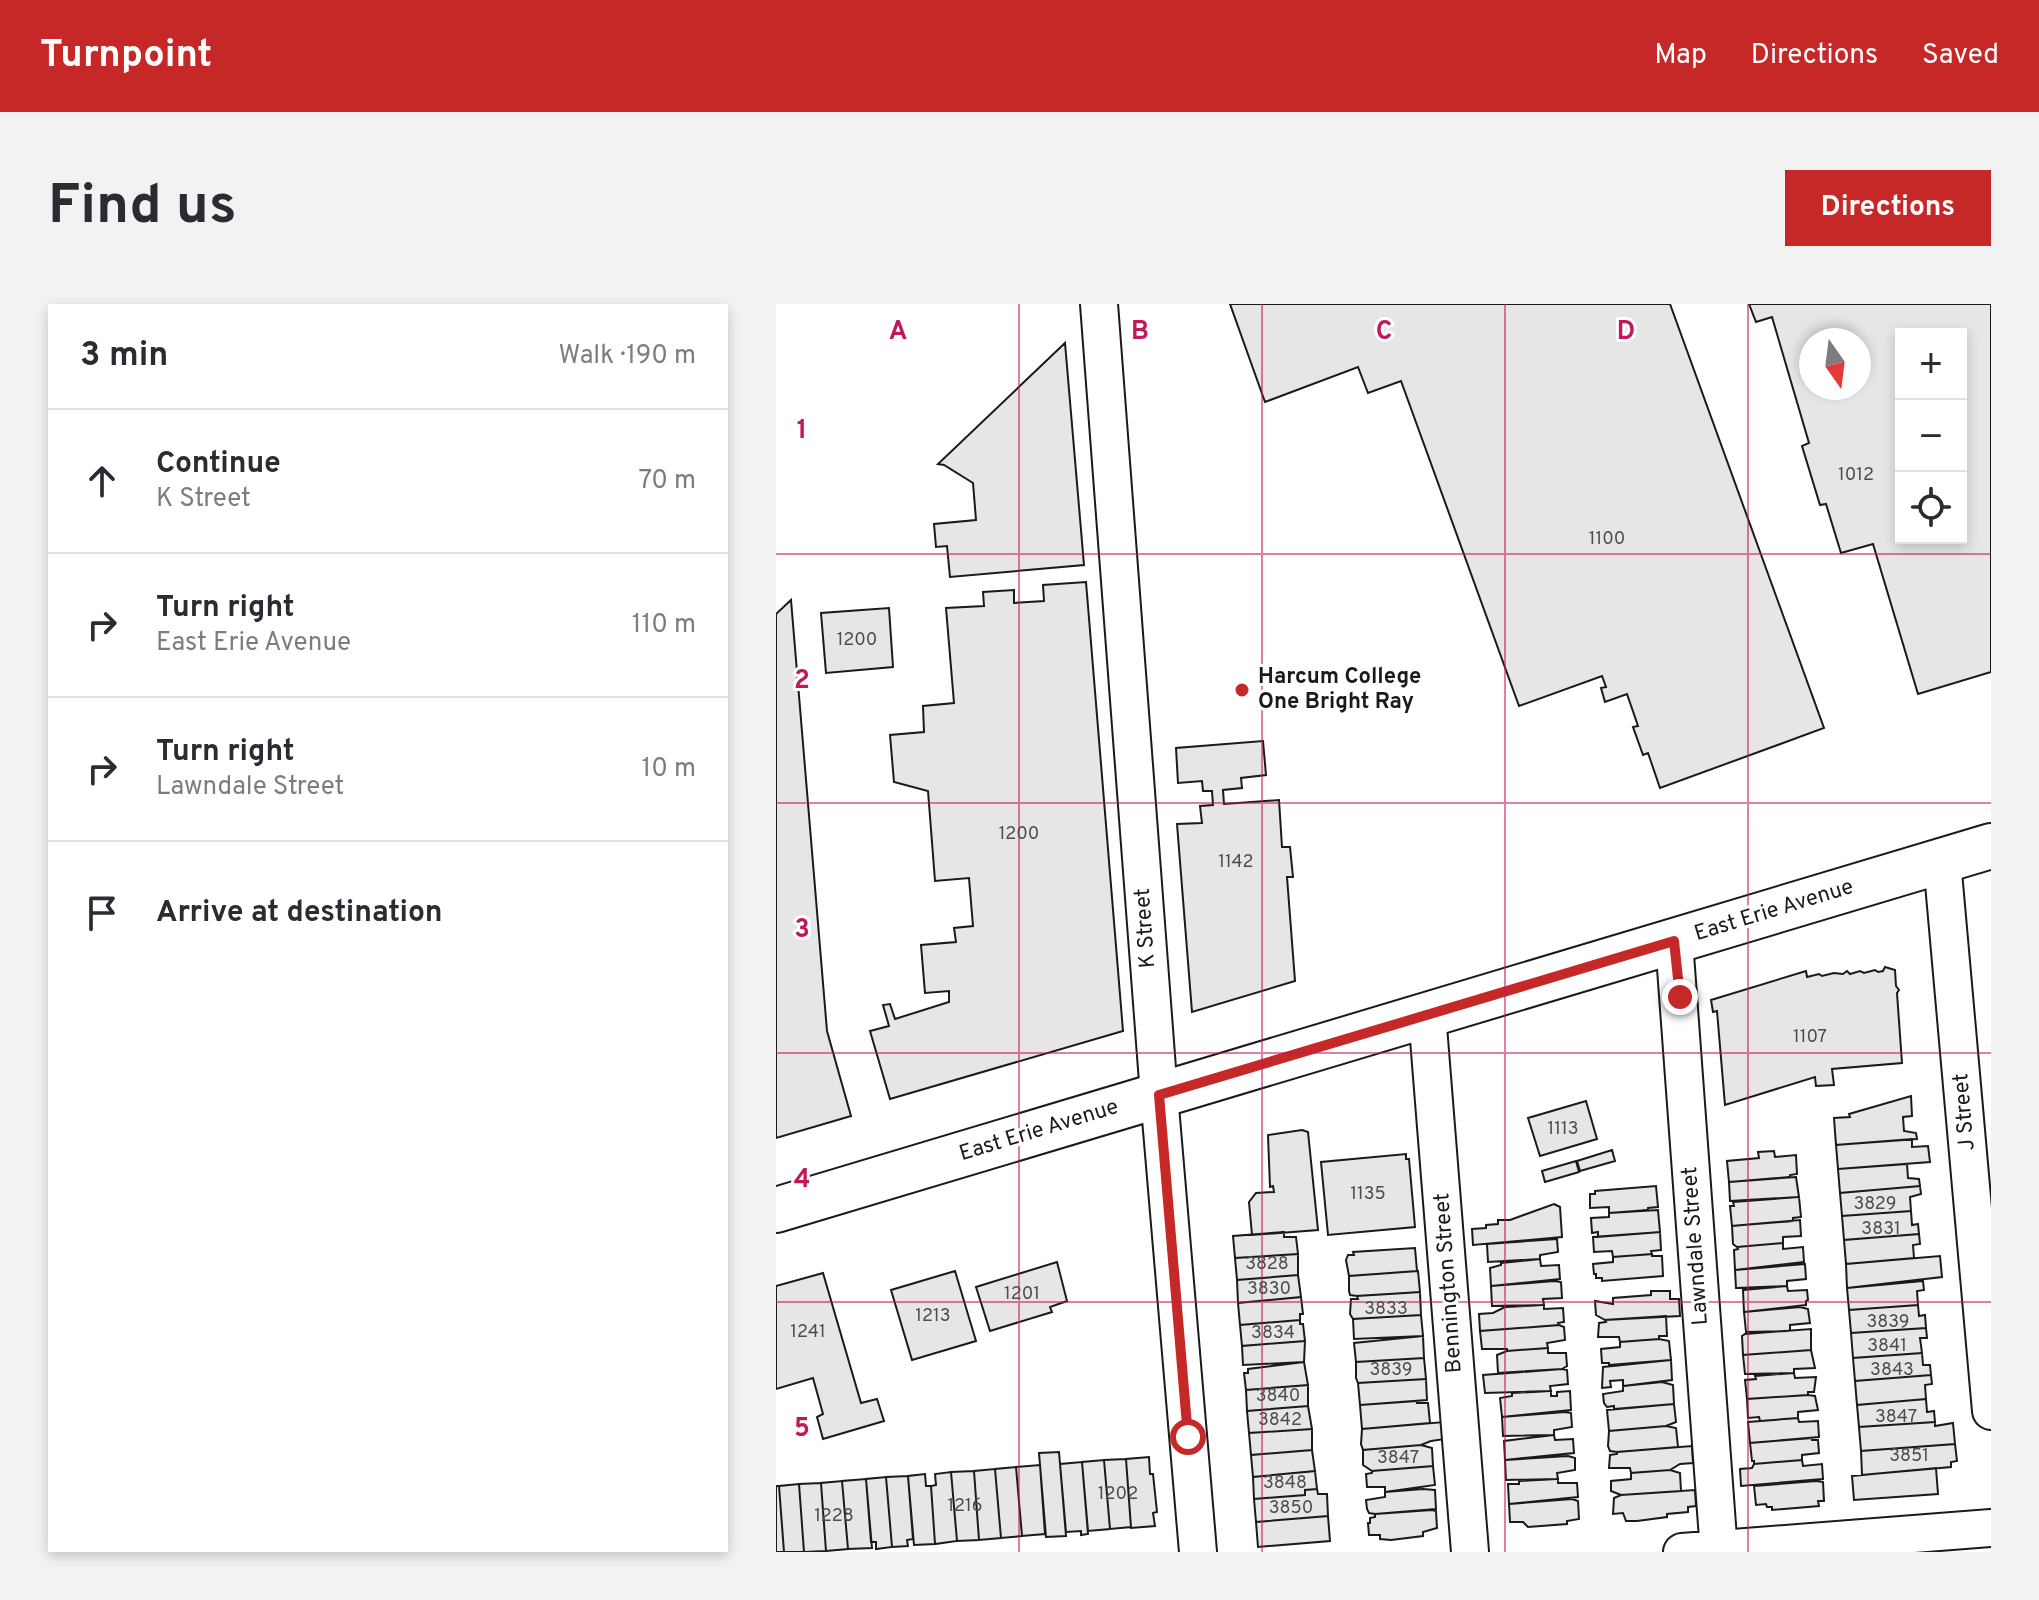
<!DOCTYPE html>
<html lang="en">
<head>
<meta charset="utf-8">
<style>
	:root { --surface:#fff; --page:#f2f2f3; --text:#2b2b33; --muted:#7c7c81; --line:#e1e1e2; --accent:#c62828 }
	body { margin:0; font-family:Overpass,sans-serif; background:var(--page); color:var(--text) }
	.controls { position:absolute; right:24px; top:24px; display:grid; overflow:hidden; border-radius:0px; box-shadow:0 4px 12px #0003 }
	.controls button { width:72px; height:72px; display:grid; place-items:center; padding:0; border:0; border-bottom:2px solid var(--line); background:var(--surface); color:var(--text); font:40px sans-serif }
	.compass { position:absolute; left:1023px; top:24px; width:72px; height:72px; border-radius:50%; background:var(--surface); box-shadow:0 4px 12px #0003; rotate:166deg }
	.stop { position:absolute; width:24px; height:24px; margin:-18px; border:6px solid #c62828; border-radius:50%; background:#fff }
	.stop.end { background:#c62828; border-color:#fff; box-shadow:0 2px 8px #0008 }
	.list { margin:0; padding:0; list-style:none }
	h2 { display:flex; justify-content:space-between; align-items:center; height:104px; margin:0; padding:0 32px; font-size:34px }
	h2 small { font-size:26px; font-weight:400; color:var(--muted) }
	.list li { display:grid; grid-template-columns:52px 1fr auto; gap:24px; align-items:center; box-sizing:border-box; height:144px; padding:0 32px; border-top:2px solid var(--line) }
	.list b { display:block; font-size:30px; white-space:nowrap }
	.list p { margin:0; font-size:26px; white-space:nowrap; color:var(--muted) }
	.list em { font-size:26px; font-style:normal; color:var(--muted) }
	.icon { flex:none; width:44px; height:44px; fill:none; stroke:currentColor; stroke-width:2; stroke-linecap:round; stroke-linejoin:round }
	.map { position:relative; flex:none; width:1215px; height:1248px; overflow:hidden; border-radius:0px }
	header { display:flex; align-items:center; gap:48px; box-sizing:border-box; height:112px; padding:0 40px; background:var(--accent); color:#fff }
	header strong { font-size:38px }
	nav { display:flex; gap:44px; margin-inline-start:auto; font-size:28px }
	.intro { display:flex; align-items:center; justify-content:space-between; box-sizing:border-box; height:192px; padding:0 48px }
	h1 { margin:0; font-size:56px }
	.button { padding:20px 36px; border-radius:0px; background:var(--accent); color:#fff; font-size:28px; font-weight:700 }
	main { display:flex; gap:48px; padding:0 48px }
	aside { flex:1; background:var(--surface); border-radius:0px; box-shadow:0 4px 12px #0003 }
	.map>svg:first-child { display:block }
	.building { fill:#e6e6e6; stroke:#1a1a1a; stroke-width:2; fill-rule:evenodd }
	.lines { fill:none; stroke-linecap:round; stroke-linejoin:round }
	.minor-casing { stroke:#1a1a1a; stroke-width:40 }
	.major-casing { stroke:#1a1a1a; stroke-width:48 }
	.minor { stroke:#fff; stroke-width:36 }
	.major { stroke:#fff; stroke-width:44 }
	.route { stroke:#c62828; stroke-width:10 }
	.grid { fill:none; stroke:#c2185b; stroke-width:2; stroke-opacity:0.55 }
	.poi-dot { fill:#c62828; stroke:#fff; stroke-width:3 }
	.labels { text-anchor:middle; dominant-baseline:central; stroke-width:6; stroke-linejoin:round; paint-order:stroke }
	.number-label { font-size:18px; fill:#4d4d4d }
	.poi-label { font-size:22px; font-weight:bold; fill:#1a1a1a; stroke:#fff; text-anchor:start }
	.street-label { font-size:22px; fill:#1a1a1a; stroke:#fff }
	.grid-label { font-size:26px; text-anchor:middle; font-weight:bold; fill:#c2185b; stroke:#fff; stroke-width:6; stroke-linejoin:round; paint-order:stroke }
</style>
</head>
<body>
<header>
<strong>Turnpoint</strong>
<nav><a>Map</a><a>Directions</a><a>Saved</a></nav>
</header>
<div class="intro"><h1>Find us</h1><a class="button">Directions</a></div>
<main>
<aside>
<h2>3 min<small>Walk · 190 m</small></h2>
<ul class="list">
<li><svg class="icon" aria-label="ahead" viewBox="0 0 24 24"><path d="M12 20V5M6 11l6-6 6 6"/></svg><div><b>Continue</b><p>K Street</p></div><em>70 m</em></li>
<li><svg class="icon" aria-label="right" viewBox="0 0 24 24"><path d="M7 20v-9h11M14 6l5 5-5 5"/></svg><div><b>Turn right</b><p>East Erie Avenue</p></div><em>110 m</em></li>
<li><svg class="icon" aria-label="right" viewBox="0 0 24 24"><path d="M7 20v-9h11M14 6l5 5-5 5"/></svg><div><b>Turn right</b><p>Lawndale Street</p></div><em>10 m</em></li>
<li><svg class="icon" aria-label="arrive" viewBox="0 0 24 24"><path d="M6 21V4h12l-3 4 3 4H6"/></svg><div><b>Arrive at destination</b></div></li>
</ul>
</aside>
<div class="map">
<svg width="1215" height="1248" viewBox="0 0 1215 1248">
	<rect width="100%" height="100%" fill="#fff"/>
	<path class="building" d="M454 0H894L1048 424 884 484 872 449 867 451 857 423 862 422 851 390 829 398 825 384 830 383 826 372 743 402 625 77 592 89 582 63 489 98Z
		M973 0H1215V368L1142 390 1097 240 1065 249 1050 200 1044 201 1026 142 1033 139 996 13 980 18ZM1125 30H1185V234H1125ZM1035 36H1083V84H1035Z
		M289 39 308 261 174 273 171 242 160 243 158 220 200 216 197 179 168 161 162 160Z
		M310 278 347 727 114 795 94 727 113 722 107 701 114 700 119 715 173 698V687L149 689 145 641 180 638 178 624 197 622 193 574 159 577 152 487 118 478 114 431 148 428 147 402 178 399 170 304 208 302 207 288 238 286V299L268 297 267 281Z
		M15 296 51 727 75 812 0 834V310Z
		M113 304 117 363 50 369 45 309Z
		M487 437 490 471 465 474 466 484 447 486 448 500 503 496 506 543H514L517 573H511L519 677 416 708 401 520 426 519 424 502 437 501 436 487H427L426 477 402 479 400 444Z
		M1109 663 1119 666 1120 682 1123 686 1121 689 1126 759 1056 765 1058 781 1040 782 1039 773 949 801 941 707 937 708 935 696 1030 667 1031 673 1043 670 1046 672 1058 669 1067 670 1071 667 1074 670 1084 667 1088 669 1099 666 1102 668 1107 667Z
		M1135 792 1136 812 1127 813 1128 827 1140 829 1141 835 1060 841 1058 814 1074 813 1073 810Z
		M810 797 821 835 764 852 752 814Z
		M526 826 532 828 542 926 476 931 473 898 480 889 498 888 497 882 494 883 492 831Z
		M1136 835V843L1152 842 1154 858 1062 865 1060 841Z
		M836 846 839 857 804 867 801 857Z
		M998 847 999 853 1020 851 1021 870 1014 871V873L953 878 951 857 983 854 982 848Z
		M630 850V855H633L639 923 552 931 545 858Z
		M800 857 803 868 769 878 766 867Z
		M1131 860 1132 874 1143 875 1144 882 1064 889 1062 865Z
		M1020 873 1023 893 954 897 953 878Z
		M880 882 882 903 872 904V906L833 909V903L814 904V890H819V887Z
		M1144 882 1145 890 1134 893 1135 907 1066 912 1064 889Z
		M1023 893 1025 913 1017 914V917L956 922 954 902H958L957 898Z
		M778 900 784 903 786 933 697 941 696 925 710 924V921L722 920V916H734Z
		M882 906 884 928 822 933V928L816 929 815 914 833 913V909Z
		M1135 907 1136 921 1142 920 1143 930 1068 936 1066 912Z
		M1024 916 1025 932 1007 933V939L961 943 957 940 956 922Z
		M508 928V933H520L522 950 459 954 457 932Z
		M884 928 885 946 875 947 876 950 837 953 836 947 818 948 817 933Z
		M1143 930 1144 940 1137 941 1138 954 1070 960 1068 936Z
		M781 935 782 948 764 951V955L712 958 711 940Z
		M1007 939V945L1027 943 1028 958 959 966 958 946 962 945 961 943Z
		M639 944 641 967 573 972 570 956 572 951H578L577 948Z
		M522 950V971L461 976 459 954Z
		M876 950V952H886L887 972 826 977V974H820V970H818L817 960 837 958V953Z
		M1164 952 1166 973 1071 984 1070 960Z
		M764 955 765 962 783 961 784 975 715 982 714 964 725 961V959Z
		M281 958 291 997 274 1003 276 1008 214 1027 200 983Z
		M1029 960 1030 975 1011 977V982L960 984 959 966Z
		M179 967 200 1037 136 1056 115 986Z
		M642 967 644 988 581 992 574 991 573 987V972Z
		M47 969 85 1099 101 1095 108 1117 47 1135 41 1113 47 1110 37 1074 0 1085V982Z
		M522 971 525 993 462 999 461 976Z
		M778 977 785 978 786 994 767 995 768 1001 716 1002 715 982Z
		M1147 977 1148 986 1141 987 1142 1001 1073 1006 1071 984Z
		M1011 982 1012 987 1031 986 1032 996 1030 997V1001L968 1008 967 986Z
		M875 987H894V995H903L904 1012 829 1016 820 1011 819 997 837 1000V994L875 991Z
		M644 988 645 1011 577 1015 574 1010 575 995H582L581 992Z
		M525 993 527 1010H524V1016L464 1021 462 999Z
		M768 1001V1005L787 1004 788 1018 782 1019 783 1021 704 1027 703 1010 717 1009 729 1003Z
		M1142 1001 1143 1012 1149 1011 1150 1024 1075 1029 1073 1006Z
		M1024 1003 1032 1005 1034 1019 1014 1021V1027L970 1028 968 1008Z
		M645 1011 647 1032 578 1035 577 1015Z
		M890 1012 891 1032H883V1035L844 1038 843 1033H822L823 1019 830 1018 829 1016Z
		M524 1016V1020H527L529 1037 466 1042 464 1021Z
		M783 1021 788 1023 789 1036 771 1039 772 1044 731 1047V1045H706L704 1027Z
		M1150 1024 1151 1034H1144L1146 1049 1077 1054 1075 1029Z
		M1035 1025V1046L967 1051 966 1032 969 1030Z
		M647 1032 648 1054 580 1058 578 1039Z
		M883 1035 893 1037 895 1056 833 1061V1059H826L825 1045 844 1043V1038Z
		M529 1037 528 1058 467 1061 466 1042Z
		M772 1044V1049H790L791 1062 786 1065 722 1069 721 1051 731 1047Z
		M1035 1046 1039 1064 1018 1065V1069L969 1070 967 1051Z
		M1146 1049 1147 1061H1154L1155 1071 1079 1077 1077 1054Z
		M648 1054 650 1075 582 1079 580 1074V1058Z
		M895 1056 896 1076 847 1082V1076L834 1077 835 1083 826 1084 827 1063Z
		M528 1058 532 1081 470 1086 468 1069H472V1065Z
		M786 1065 791 1066 792 1080 774 1082 775 1087 709 1089 707 1071Z
		M1018 1069 1019 1074 1040 1073 1038 1088H1032V1091L971 1095 969 1076 980 1075 979 1072Z
		M1155 1071 1156 1080 1149 1081 1150 1095 1081 1101 1079 1077Z
		M650 1075 651 1096 584 1101 582 1079Z
		M886 1078 897 1081 898 1100 838 1105V1102L831 1103 828 1099 827 1090 847 1087V1082Z
		M532 1081V1102L471 1107 470 1086Z
		M775 1087V1092H781V1088L794 1087 795 1106 726 1113 724 1094 736 1092V1089Z
		M1032 1091 1039 1092 1042 1106 1022 1108V1114L984 1117 983 1113 972 1114 971 1095Z
		M1150 1095 1151 1108 1158 1107 1159 1118 1083 1123 1081 1101Z
		M641 1097V1099H652L654 1119 586 1125 584 1101Z
		M898 1100 900 1118 890 1122 833 1127 831 1106Z
		M532 1102 536 1125 473 1129 471 1107Z
		M789 1108 795 1109 796 1123 778 1126V1131L727 1132 726 1113Z
		M1022 1114 1023 1118 1042 1117 1043 1133 974 1139 972 1118Z
		M668 1118 669 1135 655 1137 645 1141 587 1146 585 1140 586 1125Z
		M1159 1118V1122L1177 1119 1179 1140 1085 1147 1083 1123Z
		M890 1122 900 1124 902 1143 841 1148 834 1147 832 1142 833 1127Z
		M536 1125V1146L475 1151 473 1129Z
		M778 1131 779 1136 797 1135 798 1149 729 1156 728 1137Z
		M1036 1134V1136H1042L1043 1149 1026 1151V1156L978 1160V1157H976L974 1139Z
		M1179 1140 1181 1157 1175 1158V1163L1086 1171 1085 1147Z
		M645 1141 656 1144 657 1162 596 1167 587 1161V1146Z
		M916 1142 917 1159 904 1160 894 1166 855 1169 854 1164H833L834 1151 841 1150V1148Z
		M536 1146 539 1167 477 1173 475 1151Z
		M283 1148 290 1232 270 1233 263 1149Z
		M792 1152 799 1154V1166L781 1169 782 1175 730 1176 729 1156Z
		M373 1153 374 1170H377L381 1208 377 1209 379 1222 355 1224 350 1155Z
		M350 1155 355 1223 334 1225 328 1156Z
		M328 1156 334 1225 312 1227 306 1158Z
		M1026 1156 1027 1162 1046 1160 1047 1175 965 1182 964 1165 976 1164 978 1160Z
		M306 1158 312 1230 305 1231V1227L290 1228 284 1160Z
		M264 1161 269 1230 246 1232 240 1163Z
		M657 1162 659 1181 609 1188V1183H591L590 1170 596 1169V1167Z
		M240 1163 246 1232 225 1234 219 1165Z
		M1160 1164 1162 1190 1078 1196 1076 1172Z
		M219 1165 225 1234 203 1236 198 1167Z
		M894 1166 904 1169 905 1187 845 1191 835 1187V1177L855 1175V1169Z
		M198 1167 203 1236 181 1237 175 1168Z
		M539 1167 541 1185 529 1186V1191L478 1195 477 1173Z
		M175 1168 181 1237 159 1240 155 1182 160 1181 159 1170Z
		M149 1170 150 1182H155L159 1240 138 1241 132 1172Z
		M132 1172 137 1235 131 1236 132 1242 116 1243 110 1173Z
		M110 1173 116 1243 100 1245V1238H95L90 1175Z
		M90 1175 96 1244 72 1245 66 1177Z
		M782 1175V1179H801L802 1193 733 1200 732 1180H743V1177Z
		M66 1177 72 1245 50 1247 45 1179Z
		M1040 1177 1047 1178 1048 1197H1042L1043 1202 996 1206V1203H991L990 1200 980 1201 978 1182Z
		M45 1179 50 1247 28 1248 23 1180Z
		M23 1180 28 1248H8L3 1182Z
		M0 1182H3L8 1248H0Z
		M541 1185 542 1190H551L552 1212 480 1218 478 1195 529 1191V1186Z
		M647 1185 659 1186 660 1205 599 1210 593 1209 591 1205 590 1196 609 1193V1188Z
		M919 1186 920 1202 912 1203V1208L891 1210V1213L861 1217H850L847 1209 837 1210 838 1194 845 1191Z
		M796 1195 802 1197 803 1215 791 1217V1220L752 1223 747 1218H734L733 1200Z
		M656 1206 660 1207 661 1224 647 1228V1232L615 1236 604 1235V1231H593L592 1219H594V1214L599 1213V1210Z
		M552 1212 554 1237 482 1243 480 1218Z"/>
	<g class="lines">
		<defs>
			<path id="minor" d="M323 0 383 791 422 1248
				M1166 557 1215 1107
				M898 637 943 1248
				M651 710 694 1248
				M906 1248 1215 1224"/>
			<path id="major" d="M0 906 1215 542"/>
		</defs>
		<use href="#minor" class="minor-casing"/>
		<use href="#major" class="major-casing"/>
		<use href="#minor" class="minor"/>
		<use href="#major" class="major"/>
	</g>
	<g class="lines">
		<path class="route" d="M412 1133 383 791 898 637 904 693"/>
	</g>
	<path class="grid" d="M243 0V1248M486 0V1248M729 0V1248M972 0V1248M0 250H1215M0 499H1215M0 749H1215M0 998H1215"/>
	<circle class="poi-dot" cx="466" cy="386" r="8"/>
	<g class="labels">
		<g class="number-label">
			<text x="1080" y="171">1012</text>
			<text x="831" y="235">1100</text>
			<text x="81" y="336">1200</text>
			<text x="243" y="530">1200</text>
			<text x="460" y="558">1142</text>
			<text x="1034" y="733">1107</text>
			<text x="787" y="825">1113</text>
			<text x="592" y="890">1135</text>
			<text x="1099" y="900">3829</text>
			<text x="1105" y="925">3831</text>
			<text x="491" y="960">3828</text>
			<text x="493" y="985">3830</text>
			<text x="246" y="990">1201</text>
			<text x="610" y="1005">3833</text>
			<text x="157" y="1012">1213</text>
			<text x="1112" y="1018">3839</text>
			<text x="32" y="1028">1241</text>
			<text x="497" y="1029">3834</text>
			<text x="1111" y="1042">3841</text>
			<text x="615" y="1066">3839</text>
			<text x="1116" y="1066">3843</text>
			<text x="502" y="1092">3840</text>
			<text x="1120" y="1113">3847</text>
			<text x="504" y="1116">3842</text>
			<text x="1133" y="1152">3851</text>
			<text x="622" y="1154">3847</text>
			<text x="509" y="1179">3848</text>
			<text x="342" y="1190">1202</text>
			<text x="189" y="1202">1216</text>
			<text x="515" y="1204">3850</text>
			<text x="58" y="1212">1228</text>
		</g>
		<g class="poi-label">
			<text x="482" y="373">Harcum College<tspan x="482" dy="25">One Bright Ray</tspan></text>
		</g>
		<g class="street-label">
			<text transform="translate(998 607) rotate(-17)">East Erie Avenue</text>
			<text transform="translate(370 624) rotate(-94)">K Street</text>
			<text transform="translate(1189 808) rotate(-95)">J Street</text>
			<text transform="translate(263 827) rotate(-17)">East Erie Avenue</text>
			<text transform="translate(920 942) rotate(-94)">Lawndale Street</text>
			<text transform="translate(673 979) rotate(-94)">Bennington Street</text>
		</g>
	</g>
	<g class="grid-label">
		<text x="122" y="35">A</text>
		<text x="364" y="35">B</text>
		<text x="608" y="35">C</text>
		<text x="850" y="35">D</text>
		<text x="26" y="134">1</text>
		<text x="26" y="384">2</text>
		<text x="26" y="633">3</text>
		<text x="26" y="883">4</text>
		<text x="26" y="1132">5</text>
	</g>
</svg>
<div class="controls">
<button>+</button>
<button>−</button>
<button><svg class="icon" aria-label="locate" viewBox="0 0 24 24"><circle cx="12" cy="12" r="6"/><path d="M12 2v4M12 18v4M2 12h4M18 12h4"/></svg></button>
</div>
<svg class="compass" viewBox="-18 -18 36 36"><path d="M0-13l5 13h-10z" fill="#e53935"/><path d="M0 13l5-13h-10z" fill="#7c7c81"/></svg>
<div class="stop" style="left:412px;top:1133px"></div>
<div class="stop end" style="left:904px;top:693px"></div>
</div>
</main>
</body>
</html>
